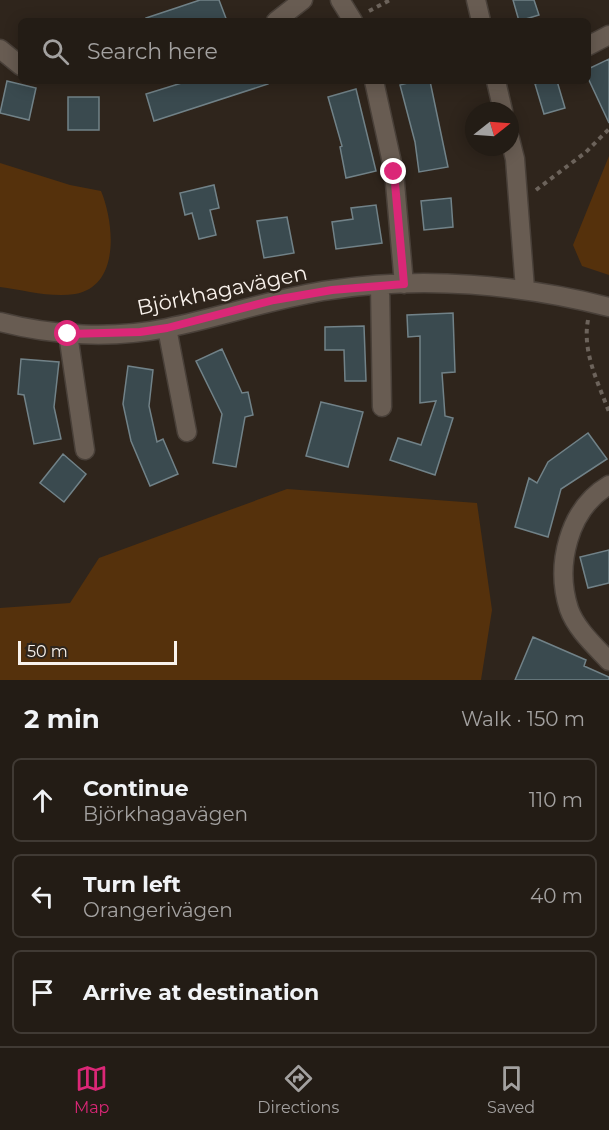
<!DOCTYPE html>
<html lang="en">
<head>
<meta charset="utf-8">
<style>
	:root { --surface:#231c15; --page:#2b251e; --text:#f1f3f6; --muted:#a3a1a0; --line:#403a34; --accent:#db2777 }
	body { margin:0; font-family:Montserrat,sans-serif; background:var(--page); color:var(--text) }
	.compass { position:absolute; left:465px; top:102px; width:54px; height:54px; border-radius:50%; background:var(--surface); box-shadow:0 3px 15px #0003; rotate:73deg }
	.scale { position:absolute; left:18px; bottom:15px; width:159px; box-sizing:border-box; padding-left:6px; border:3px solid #f9f2ec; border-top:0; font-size:16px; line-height:21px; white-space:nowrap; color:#f9f2ec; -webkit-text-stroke:4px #2f251c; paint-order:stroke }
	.stop { position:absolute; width:18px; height:18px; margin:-14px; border:4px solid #db2777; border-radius:50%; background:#fff }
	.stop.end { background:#db2777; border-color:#fff; box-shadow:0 2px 6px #0008 }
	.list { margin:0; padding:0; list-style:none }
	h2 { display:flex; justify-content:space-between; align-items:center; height:78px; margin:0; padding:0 24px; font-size:26px }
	h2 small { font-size:20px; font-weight:400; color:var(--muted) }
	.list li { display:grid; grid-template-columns:39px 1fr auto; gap:18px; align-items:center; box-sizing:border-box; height:84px; margin:0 12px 12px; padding:0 12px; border:2px solid var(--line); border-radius:9px }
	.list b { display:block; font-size:22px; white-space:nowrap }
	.list p { margin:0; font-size:20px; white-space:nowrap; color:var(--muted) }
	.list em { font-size:20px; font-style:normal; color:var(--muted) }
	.icon { flex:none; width:33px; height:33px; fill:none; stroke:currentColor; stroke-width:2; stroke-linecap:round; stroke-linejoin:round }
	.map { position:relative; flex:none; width:609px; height:680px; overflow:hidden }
	.search { position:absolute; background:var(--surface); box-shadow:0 3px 15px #0003; left:18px; right:18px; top:18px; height:66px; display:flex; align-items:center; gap:15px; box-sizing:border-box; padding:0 21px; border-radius:9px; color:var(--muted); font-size:22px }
	.sheet { height:366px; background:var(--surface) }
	nav { display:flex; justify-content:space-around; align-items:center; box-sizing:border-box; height:84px; border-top:2px solid var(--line); background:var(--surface); font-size:16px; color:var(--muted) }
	nav a { display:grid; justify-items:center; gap:3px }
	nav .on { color:var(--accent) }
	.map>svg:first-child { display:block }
	.green { fill:#55310c }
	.building { fill:#3a4a4f; stroke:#718288; stroke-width:1.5 }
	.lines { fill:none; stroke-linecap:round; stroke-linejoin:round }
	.street-casing { stroke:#494039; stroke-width:21 }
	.path { stroke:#6c635b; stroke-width:4; stroke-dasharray:4.5 4.5; stroke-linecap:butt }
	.street { stroke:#685c52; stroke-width:18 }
	.route { stroke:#db2777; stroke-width:8 }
	.labels { text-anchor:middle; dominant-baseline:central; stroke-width:5; stroke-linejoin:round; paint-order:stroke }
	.street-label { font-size:21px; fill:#f9f2ec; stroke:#2f251c }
</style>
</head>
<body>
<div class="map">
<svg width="609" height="680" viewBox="0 0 609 680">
	<rect width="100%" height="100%" fill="#2f251c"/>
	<path class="green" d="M609 156V275L582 266 573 245Z
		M0 163 70 185 101 191C114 222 121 286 75 294 52 298 23 290 0 287Z
		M287 489 477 503 492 610 481 680H0V608L70 603 99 558Z"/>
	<path class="building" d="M200 0H219L227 21H147L146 18Z
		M513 0H534L539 15 519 21Z
		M609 59V123L588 78V69Z
		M7 81 36 88 29 120 0 113Z
		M188 81H268V84L154 121 146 94Z
		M415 81H430L448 167 419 172 415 142 400 85Z
		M544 81H557L565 108 544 114 535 84Z
		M356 89 376 171 346 178 340 147 342 146 328 97Z
		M68 97H99V130H68Z
		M214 185 219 208 210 210 216 235 199 239 192 213 185 215 180 193Z
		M451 198 453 227 424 230 421 201Z
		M376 205 382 243 336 249 332 222 353 219 351 208Z
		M287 217 294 253 264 258 257 221Z
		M453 313 455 372 442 373 445 416 453 418 435 475 390 460 398 438 421 445 436 401 420 403V336L408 337 407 315Z
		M364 326 366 381H345L344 350H325V327Z
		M222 349 242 393 248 392 253 415 245 417 236 467 213 463 222 414 196 361Z
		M21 359 59 362 54 407 61 439 34 444 24 395 18 394Z
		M128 366 153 370 149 406 157 442 163 439 178 474 150 486 131 441 123 404Z
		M321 402 363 412 348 467 306 456Z
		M588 433 607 459 561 489 548 537 515 527 529 478 537 483 548 462Z
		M63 454 86 474 64 502 40 483Z
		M609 550V583L588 588 580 557Z
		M533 637 586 660 584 666 609 677V680H515Z"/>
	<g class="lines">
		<defs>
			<path id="street" d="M340 0 353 21
				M476 0 481 21
				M276 21 303 0
				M588 46 609 35
				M0 49 21 66
				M374 81 394 172 404 284
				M496 81 503 111
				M510 139 515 159 525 289
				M380 285 382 407
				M0 322C53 336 113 339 167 328 222 317 274 298 330 290 422 276 519 284 609 307
				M167 328 187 432
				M68 334 85 450
				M609 485C568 509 555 566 569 609 576 629 595 646 609 661"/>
		</defs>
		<use href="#street" class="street-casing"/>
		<path class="path" d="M369 11 390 0
			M536 190 586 152 609 129
			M588 320C582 352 598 382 609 412"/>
		<use href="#street" class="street"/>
	</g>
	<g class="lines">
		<path class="route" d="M68 334 140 332 167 328 274 300 332 290 404 284 394 172"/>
	</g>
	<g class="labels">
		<g class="street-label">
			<text transform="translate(222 290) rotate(-12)">Björkhagavägen</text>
		</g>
	</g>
</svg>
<svg class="compass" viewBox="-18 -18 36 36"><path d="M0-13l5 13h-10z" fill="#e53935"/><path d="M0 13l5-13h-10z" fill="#a3a1a0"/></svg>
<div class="scale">50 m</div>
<div class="stop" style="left:68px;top:334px"></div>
<div class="stop end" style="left:394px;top:172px"></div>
<div class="search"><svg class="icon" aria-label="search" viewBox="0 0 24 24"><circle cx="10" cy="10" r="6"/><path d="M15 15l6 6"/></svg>Search here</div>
</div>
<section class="sheet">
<h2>2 min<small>Walk · 150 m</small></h2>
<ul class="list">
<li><svg class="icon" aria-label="ahead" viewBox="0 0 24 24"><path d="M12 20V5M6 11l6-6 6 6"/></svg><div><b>Continue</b><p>Björkhagavägen</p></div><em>110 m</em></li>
<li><svg class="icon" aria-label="left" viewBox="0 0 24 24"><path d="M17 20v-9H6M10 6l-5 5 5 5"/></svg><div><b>Turn left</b><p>Orangerivägen</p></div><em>40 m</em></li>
<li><svg class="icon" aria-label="arrive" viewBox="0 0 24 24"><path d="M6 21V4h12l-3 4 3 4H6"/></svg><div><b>Arrive at destination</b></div></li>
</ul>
</section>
<nav>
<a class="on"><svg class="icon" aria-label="map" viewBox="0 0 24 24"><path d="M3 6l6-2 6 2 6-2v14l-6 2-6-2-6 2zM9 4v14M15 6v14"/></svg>Map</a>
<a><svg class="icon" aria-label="directions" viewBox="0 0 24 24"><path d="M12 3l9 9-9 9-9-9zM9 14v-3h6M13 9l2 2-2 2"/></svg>Directions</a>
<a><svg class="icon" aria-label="saved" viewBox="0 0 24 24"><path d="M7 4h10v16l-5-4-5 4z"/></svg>Saved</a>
</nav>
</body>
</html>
